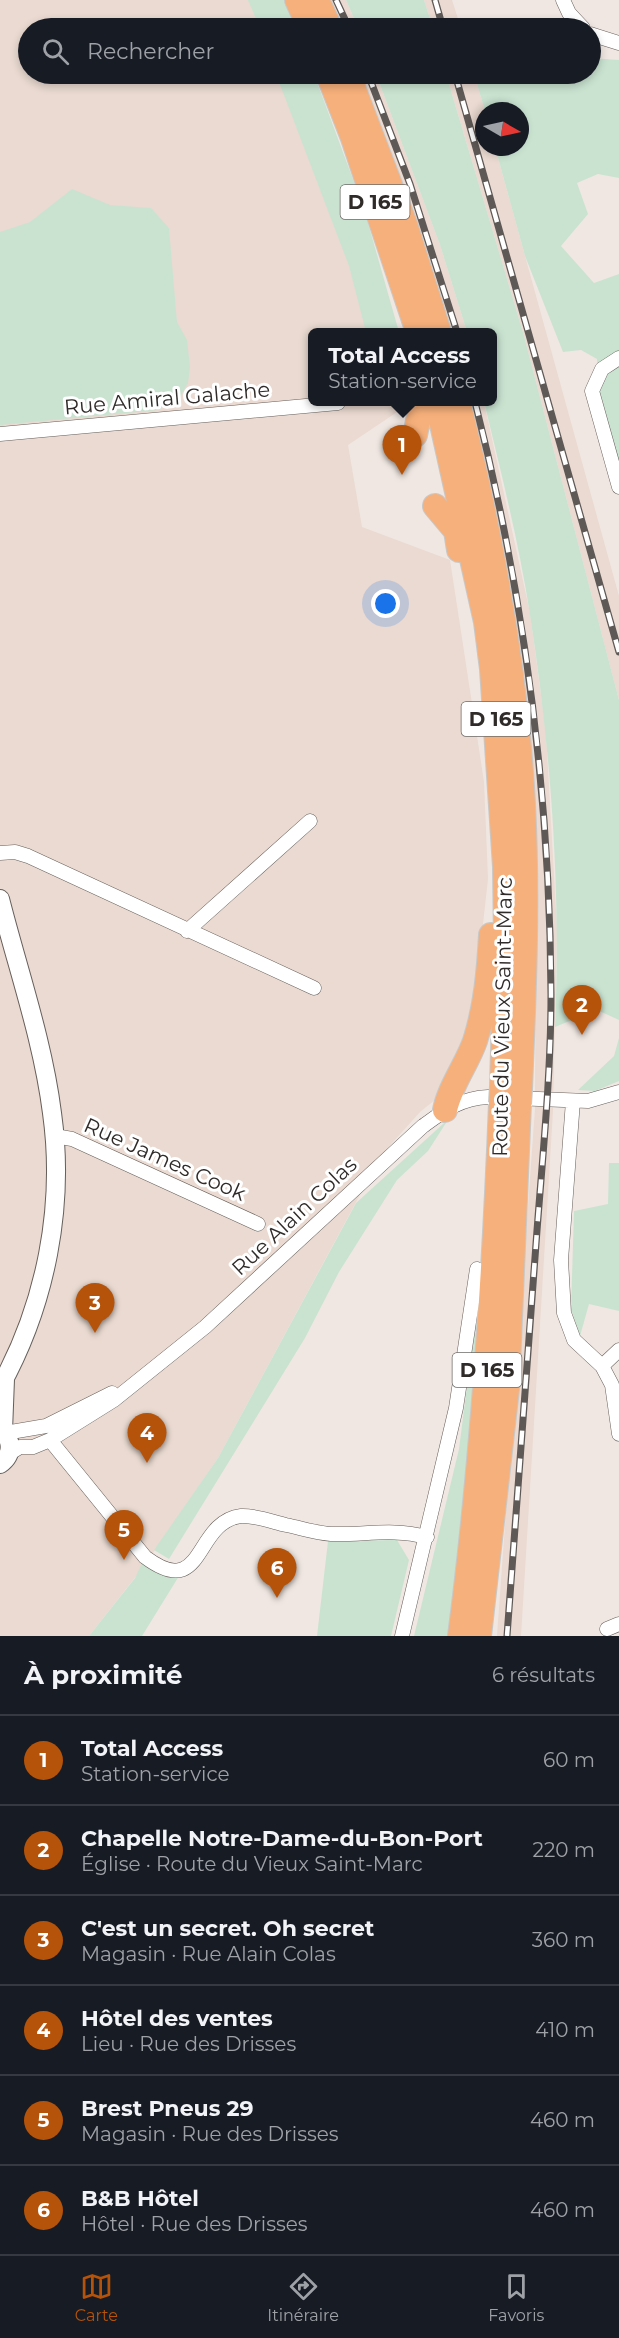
<!DOCTYPE html>
<html lang="fr">
<head>
<meta charset="utf-8">
<style>
	:root { --surface:#171b24; --page:#20242c; --text:#f1f3f6; --muted:#9ea1a6; --line:#363941; --accent:#b45309 }
	body { margin:0; font-family:Montserrat,sans-serif; background:var(--page); color:var(--text) }
	.compass { position:absolute; left:475px; top:102px; width:54px; height:54px; border-radius:50%; background:var(--surface); box-shadow:0 3px 9px #0003; rotate:99deg }
	.you { position:absolute; left:386px; top:604px; width:21px; height:21px; margin:-15px; border:4px solid #fff; border-radius:50%; background:#1a73e8; box-shadow:0 0 0 9px #1a73e833 }
	.badge { display:grid; place-items:center; width:39px; height:39px; border-radius:50%; background:var(--accent); color:#fff; font-size:20px; font-weight:700 }
	.pin { position:absolute; translate:-50% -50px; filter:drop-shadow(0 2px 3px #0008) }
	.pin::after { content:''; position:absolute; top:32px; width:21px; height:18px; background:inherit; clip-path:polygon(0 0,100% 0,50% 100%) }
	.popup { position:absolute; left:308px; top:328px; width:189px; height:78px; box-sizing:border-box; display:grid; place-content:center; border-radius:9px; background:var(--surface); filter:drop-shadow(0 2px 4px #0005); font-size:20px; white-space:nowrap; color:var(--muted) }
	.popup b { font-size:22px; color:var(--text) }
	.popup::after { content:''; position:absolute; left:50%; top:100%; margin-left:-12px; border:12px solid transparent; border-top-color:var(--surface) }
	.list { margin:0; padding:0; list-style:none }
	h2 { display:flex; justify-content:space-between; align-items:center; height:78px; margin:0; padding:0 24px; font-size:26px }
	h2 small { font-size:20px; font-weight:400; color:var(--muted) }
	.list li { display:grid; grid-template-columns:39px 1fr auto; gap:18px; align-items:center; box-sizing:border-box; height:90px; padding:0 24px; border-top:2px solid var(--line) }
	.list b { display:block; font-size:22px; white-space:nowrap }
	.list p { margin:0; font-size:20px; white-space:nowrap; color:var(--muted) }
	.list em { font-size:20px; font-style:normal; color:var(--muted) }
	.icon { flex:none; width:33px; height:33px; fill:none; stroke:currentColor; stroke-width:2; stroke-linecap:round; stroke-linejoin:round }
	.map { position:relative; flex:none; width:619px; height:1636px; overflow:hidden }
	.search { position:absolute; background:var(--surface); box-shadow:0 3px 9px #0003; left:18px; right:18px; top:18px; height:66px; display:flex; align-items:center; gap:15px; box-sizing:border-box; padding:0 21px; border-radius:33px; color:var(--muted); font-size:22px }
	.sheet { height:618px; background:var(--surface) }
	nav { display:flex; justify-content:space-around; align-items:center; box-sizing:border-box; height:84px; border-top:2px solid var(--line); background:var(--surface); font-size:16px; color:var(--muted) }
	nav a { display:grid; justify-items:center; gap:3px }
	nav .on { color:var(--accent) }
	.map>svg:first-child { display:block }
	.built { fill:#eadad1 }
	.green { fill:#cae3d1 }
	.lines { fill:none; stroke-linecap:round; stroke-linejoin:round }
	.minor-casing { stroke:#665e5a; stroke-width:15 }
	.tertiary-casing { stroke:#665e5a; stroke-width:20 }
	.trunk-casing { stroke:#c9c8c7; stroke-width:26 }
	.minor { stroke:#fff; stroke-width:14 }
	.tertiary { stroke:#fff; stroke-width:18 }
	.trunk { stroke:#f6b07b; stroke-width:24 }
	.rail-casing { stroke:#5e5956; stroke-width:7 }
	.rail { stroke:#fff; stroke-width:4.5; stroke-dasharray:14; stroke-linecap:butt }
	.trunk-bridge-casing { stroke:#c9c8c7; stroke-width:26; stroke-linecap:butt }
	.trunk-bridge { stroke:#f6b07b; stroke-width:24 }
	.labels { text-anchor:middle; dominant-baseline:central; stroke-width:6; stroke-linejoin:round; paint-order:stroke }
	.shield { fill:#fff; stroke:#6d6b69; stroke-width:1.5 }
	.shield-label { font-size:20px; font-weight:bold; fill:#2f2b29 }
	.street-label { font-size:21px; fill:#2f2b29; stroke:#fff }
</style>
</head>
<body>
<div class="map">
<svg width="619" height="1636" viewBox="0 0 619 1636">
	<rect width="100%" height="100%" fill="#f0e7e2"/>
	<path class="built" d="M0 0H286L297 28H28V74H312L398 332H312V402H412L348 445 362 527 450 560 484 782 488 879 473 1013 456 1066 435 1100 421 1111 382 1154 218 1458 144 1566 89 1636H0Z
		M329 0H346L358 28H341Z
		M424 0H452L461 28H433Z
		M360 74H376L440 245 467 332H450L398 173Z
		M446 74H474L485 111 484 147H495L525 256 619 596V700L524 336Z
		M468 402H484L530 613 546 733 557 929 553 1111 521 1636H497L535 1109 536 855Z"/>
	<path class="green" d="M248 0H284L297 28H260Z
		M346 0H424L433 28H358Z
		M591 58 619 60V178L598 174 577 183 588 214 561 246 594 283 619 274V465L598 398 597 359 581 350 563 352 525 256 495 147H520V111H485L474 74H590Z
		M276 74H314L364 209 399 332H366L349 266Z
		M376 74H446L524 336 619 700V1020L584 1004 572 1020 555 1027C561 890 551 750 530 615 519 543 501 472 484 402H492V332H467L440 245Z
		M72 189 110 205 151 208 169 228 177 322 187 340 190 367 188 383 181 395 159 410 0 425V232L30 222Z
		M619 1038V1081L595 1091 578 1090 614 1056Z
		M444 1123H446L428 1151 397 1180 339 1272 305 1338 169 1559 154 1550 218 1458 356 1203Z
		M609 1163H619V1311L589 1304 580 1336 571 1309 574 1211 608 1204Z
		M475 1323 481 1324 471 1449 449 1636H414L459 1449Z
		M397 1540 409 1560 391 1636H317L328 1541Z
		M145 1557 184 1568 142 1636H89L135 1578Z"/>
	<g class="lines">
		<defs>
			<path id="minor" d="M563 0 569 13 583 28
				M590 34 619 43
				M619 358 602 369 592 391 619 487
				M0 434 338 403
				M0 853 15 852 28 856 314 988
				M187 931 310 821
				M573 1101 561 1260 564 1313 574 1340 602 1366 612 1385 619 1434
				M55 1136 72 1139 258 1224
				M602 1366 619 1350
				M5 1433 46 1426 112 1393
				M50 1440 145 1557C205 1602 193 1522 241 1516 254 1515 273 1522 286 1525 301 1528 316 1533 331 1534 366 1535 392 1528 427 1537
				M10 1453 20 1447H33L50 1440 114 1400 205 1327 423 1126C444 1111 461 1098 488 1097L588 1101 619 1092
				M607 1629 619 1624
				M402 1636 456 1408 477 1269"/>
			<path id="tertiary" d="M0 899C18 970 43 1041 52 1113 65 1206 46 1304 0 1387
				M0 1429C13 1439 13 1455 0 1464
				M3 1431 5 1379"/>
			<path id="trunk" d="M297 0 310 28
				M317 0 330 28
				M328 74 353 138 418 332
				M348 74 405 224 439 332
				M437 402 486 622 492 669 505 867 506 943 502 1086
				M458 402C491 533 516 668 523 804 528 899 524 994 520 1089
				M415 435 422 402
				M435 506 456 531 459 550
				M445 1110C450 1086 467 1064 475 1041 486 1006 489 971 491 935
				M460 1636C483 1459 494 1282 501 1103
				M479 1636 507 1389 519 1104"/>
		</defs>
		<use href="#minor" class="minor-casing"/>
		<use href="#tertiary" class="tertiary-casing"/>
		<use href="#trunk" class="trunk-casing"/>
		<use href="#minor" class="minor"/>
		<use href="#tertiary" class="tertiary"/>
		<use href="#trunk" class="trunk"/>
		<defs>
			<path id="rail" d="M336 0 349 28
				M435 0 443 28
				M368 74 410 184 457 332
				M455 74 619 652
				M475 402C525 598 550 792 551 994 551 1078 542 1161 536 1244 526 1374 517 1505 507 1636"/>
		</defs>
		<use href="#rail" class="rail-casing"/>
		<use href="#rail" class="rail"/>
		<defs>
			<path id="trunk-bridge" d="M501 1103 502 1086
				M519 1104 520 1089"/>
		</defs>
		<use href="#trunk-bridge" class="trunk-bridge-casing"/>
		<use href="#trunk-bridge" class="trunk-bridge"/>
	</g>
	<g class="labels">
		<g class="shield">
			<rect x="340.5" y="185" width="69" height="34" rx="4.5"/>
			<rect x="461.5" y="702" width="69" height="34" rx="4.5"/>
			<rect x="452.5" y="1353" width="69" height="34" rx="4.5"/>
		</g>
		<g class="shield-label">
			<text x="375" y="202">D 165</text>
			<text x="496" y="719">D 165</text>
			<text x="487" y="1370">D 165</text>
		</g>
		<g class="street-label">
			<text transform="translate(167 398) rotate(-5)">Rue Amiral Galache</text>
			<text transform="translate(502 1017) rotate(-89)">Route du Vieux Saint-Marc</text>
			<text transform="translate(165 1159) rotate(24)">Rue James Cook</text>
			<text transform="translate(294 1216) rotate(-43)">Rue Alain Colas</text>
		</g>
	</g>
</svg>
<svg class="compass" viewBox="-18 -18 36 36"><path d="M0-13l5 13h-10z" fill="#e53935"/><path d="M0 13l5-13h-10z" fill="#9ea1a6"/></svg>
<div class="you"></div>
<div class="pin badge" style="left:402px;top:475px">1</div>
<div class="popup"><b>Total Access</b>Station-service</div>
<div class="pin badge" style="left:582px;top:1035px">2</div>
<div class="pin badge" style="left:95px;top:1333px">3</div>
<div class="pin badge" style="left:147px;top:1463px">4</div>
<div class="pin badge" style="left:124px;top:1560px">5</div>
<div class="pin badge" style="left:277px;top:1598px">6</div>
<div class="search"><svg class="icon" aria-label="search" viewBox="0 0 24 24"><circle cx="10" cy="10" r="6"/><path d="M15 15l6 6"/></svg>Rechercher</div>
</div>
<section class="sheet">
<h2>À proximité<small>6 résultats</small></h2>
<ul class="list">
<li><span class="badge">1</span><div><b>Total Access</b><p>Station-service</p></div><em>60 m</em></li>
<li><span class="badge">2</span><div><b>Chapelle Notre-Dame-du-Bon-Port</b><p>Église · Route du Vieux Saint-Marc</p></div><em>220 m</em></li>
<li><span class="badge">3</span><div><b>C'est un secret. Oh secret</b><p>Magasin · Rue Alain Colas</p></div><em>360 m</em></li>
<li><span class="badge">4</span><div><b>Hôtel des ventes</b><p>Lieu · Rue des Drisses</p></div><em>410 m</em></li>
<li><span class="badge">5</span><div><b>Brest Pneus 29</b><p>Magasin · Rue des Drisses</p></div><em>460 m</em></li>
<li><span class="badge">6</span><div><b>B&amp;B Hôtel</b><p>Hôtel · Rue des Drisses</p></div><em>460 m</em></li>
</ul>
</section>
<nav>
<a class="on"><svg class="icon" aria-label="map" viewBox="0 0 24 24"><path d="M3 6l6-2 6 2 6-2v14l-6 2-6-2-6 2zM9 4v14M15 6v14"/></svg>Carte</a>
<a><svg class="icon" aria-label="directions" viewBox="0 0 24 24"><path d="M12 3l9 9-9 9-9-9zM9 14v-3h6M13 9l2 2-2 2"/></svg>Itinéraire</a>
<a><svg class="icon" aria-label="saved" viewBox="0 0 24 24"><path d="M7 4h10v16l-5-4-5 4z"/></svg>Favoris</a>
</nav>
</body>
</html>
